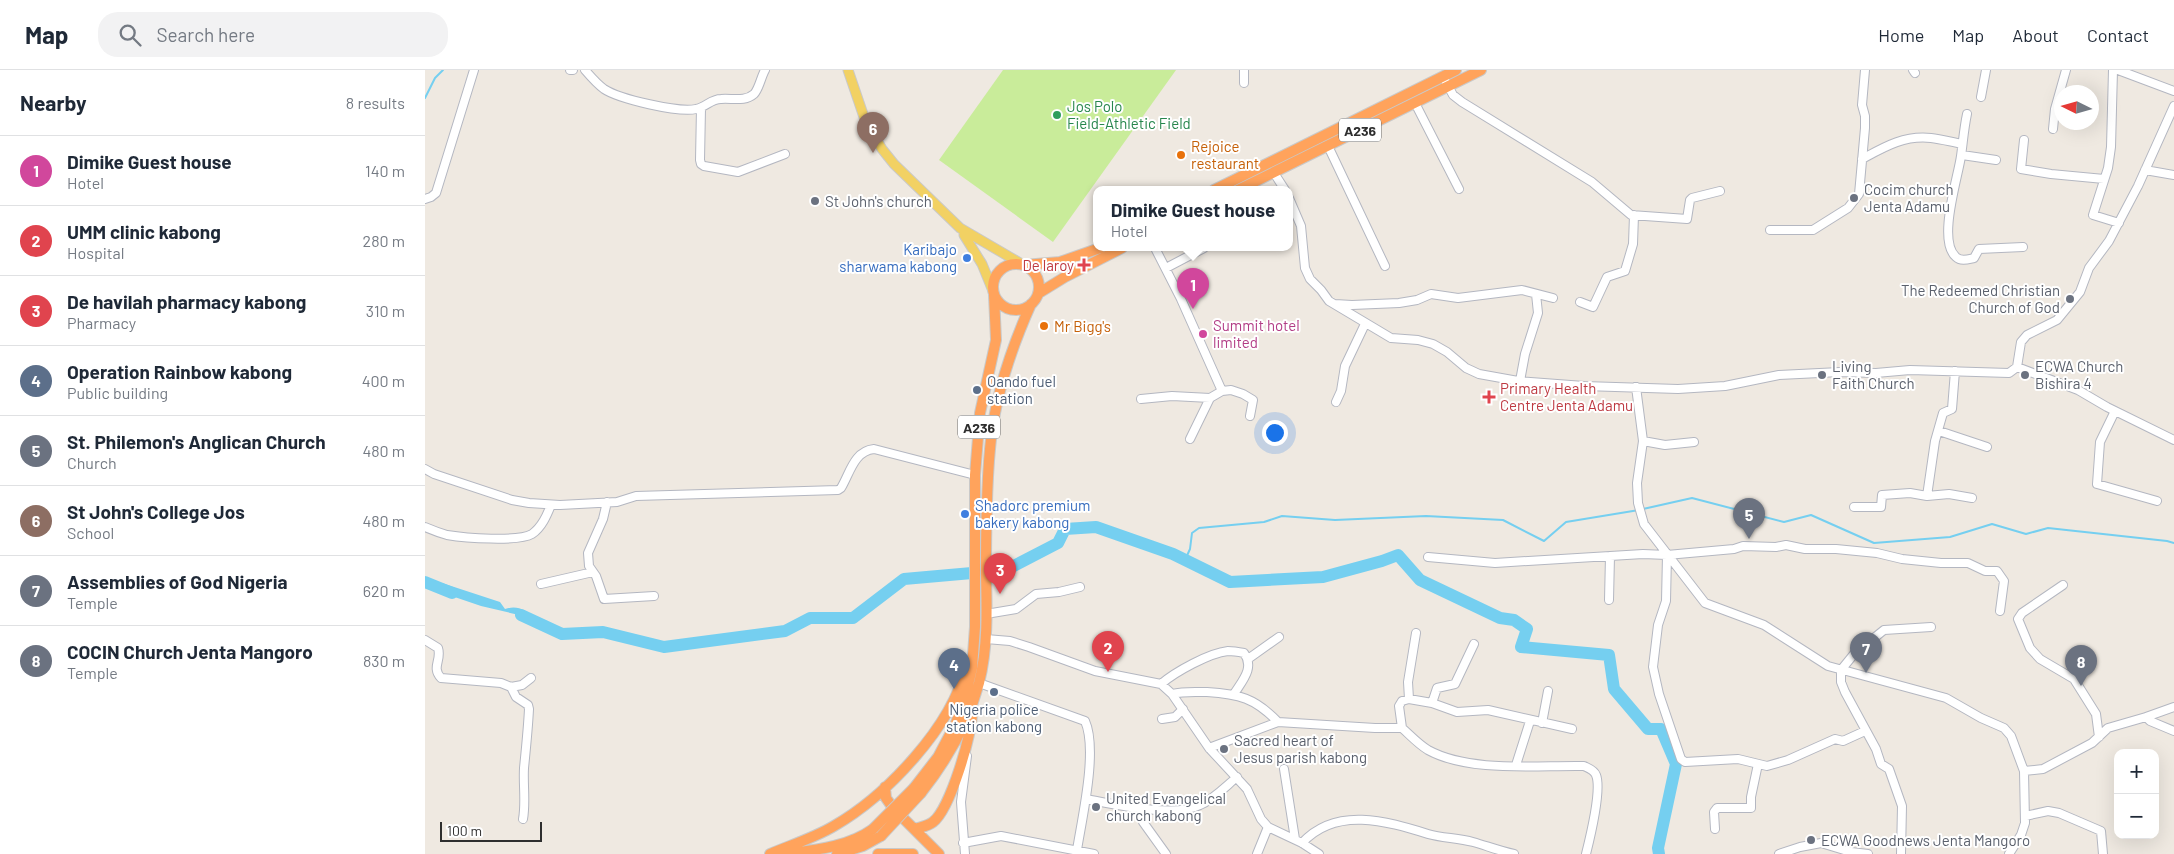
<!DOCTYPE html>
<html lang="en">
<head>
<meta charset="utf-8">
<style>
	:root { --surface:#fff; --page:#f2f2f3; --text:#1f2937; --muted:#747a83; --line:#e0e1e3; --accent:#ea580c }
	body { margin:0; font-family:Barlow,sans-serif; background:var(--page); color:var(--text) }
	.controls { position:absolute; right:15px; bottom:15px; display:grid; overflow:hidden; border-radius:10px; box-shadow:0 5px 20px #0002 }
	.controls button { width:45px; height:45px; display:grid; place-items:center; padding:0; border:0; border-bottom:1px solid var(--line); background:var(--surface); color:var(--text); font:25px sans-serif }
	.compass { position:absolute; left:1629px; top:15px; width:45px; height:45px; border-radius:50%; background:var(--surface); box-shadow:0 5px 20px #0002; rotate:275deg }
	.scale { position:absolute; left:15px; bottom:12px; width:102px; box-sizing:border-box; padding-left:5px; border:2px solid #2e2e2e; border-top:0; font-size:14px; line-height:18px; white-space:nowrap; color:#2e2e2e; -webkit-text-stroke:4px #fff; paint-order:stroke }
	.you { position:absolute; left:849px; top:362px; width:18px; height:18px; margin:-12px; border:4px solid #fff; border-radius:50%; background:#1a73e8; box-shadow:0 0 0 8px #1a73e833 }
	.badge { display:grid; place-items:center; width:32px; height:32px; border-radius:50%; background:var(--accent); color:#fff; font-size:16px; font-weight:700 }
	.pin { position:absolute; translate:-50% -41px; filter:drop-shadow(0 1px 2px #0008) }
	.pin::after { content:''; position:absolute; top:26px; width:18px; height:15px; background:inherit; clip-path:polygon(0 0,100% 0,50% 100%) }
	.popup { position:absolute; left:668px; top:116px; width:200px; height:65px; box-sizing:border-box; display:grid; place-content:center; border-radius:10px; background:var(--surface); filter:drop-shadow(0 1px 4px #0005); font-size:16px; white-space:nowrap; color:var(--muted) }
	.popup b { font-size:19px; color:var(--text) }
	.popup::after { content:''; position:absolute; left:50%; top:100%; margin-left:-10px; border:10px solid transparent; border-top-color:var(--surface) }
	.list { margin:0; padding:0; list-style:none }
	h2 { display:flex; justify-content:space-between; align-items:center; height:65px; margin:0; padding:0 20px; font-size:21px }
	h2 small { font-size:16px; font-weight:400; color:var(--muted) }
	.list li { display:grid; grid-template-columns:32px 1fr auto; gap:15px; align-items:center; box-sizing:border-box; height:70px; padding:0 20px; border-top:1px solid var(--line) }
	.list b { display:block; font-size:19px; white-space:nowrap }
	.list p { margin:0; font-size:16px; white-space:nowrap; color:var(--muted) }
	.list em { font-size:16px; font-style:normal; color:var(--muted) }
	.icon { flex:none; width:28px; height:28px; fill:none; stroke:currentColor; stroke-width:2; stroke-linecap:round; stroke-linejoin:round }
	.map { position:relative; flex:none; width:1749px; height:784px; overflow:hidden }
	header { display:flex; align-items:center; gap:30px; box-sizing:border-box; height:70px; padding:0 25px; background:var(--surface); border-bottom:1px solid var(--line) }
	header strong { font-size:24px }
	nav { display:flex; gap:28px; margin-inline-start:auto; font-size:18px }
	.search { width:350px; height:45px; background:var(--page); display:flex; align-items:center; gap:12px; box-sizing:border-box; padding:0 18px; border-radius:20px; color:var(--muted); font-size:19px }
	main { display:flex }
	aside { flex:1; background:var(--surface) }
	.map>svg:first-child { display:block }
	.pitch { fill:#c9ec9a }
	.water { fill:#75cff0 }
	.lines { fill:none; stroke-linecap:round; stroke-linejoin:round }
	.stream { stroke:#75cff0; stroke-width:2 }
	.river { stroke:#75cff0; stroke-width:12 }
	.minor-casing { stroke:#b4b7c1; stroke-width:10 }
	.major-casing { stroke:#c9c9c9; stroke-width:11 }
	.highway-casing { stroke:#c9c9c9; stroke-width:12 }
	.minor { stroke:#fff; stroke-width:8 }
	.major { stroke:#f2d163; stroke-width:9 }
	.highway { stroke:#ffa35c; stroke-width:10 }
	.highway-bridge-casing { stroke:#c9c9c9; stroke-width:12; stroke-linecap:butt }
	.highway-bridge { stroke:#ffa35c; stroke-width:10 }
	.leisure-dot { fill:#2e9e5b; stroke:#fff; stroke-width:2 }
	.food-dot { fill:#e8710a; stroke:#fff; stroke-width:2 }
	.worship-dot { fill:#6b7280; stroke:#fff; stroke-width:2 }
	.shop-dot { fill:#3f7fe0; stroke:#fff; stroke-width:2 }
	.health-dot { fill:#e0444e; stroke:#fff; stroke-width:2 }
	.hotel-dot { fill:#d1479c; stroke:#fff; stroke-width:2 }
	.service-dot { fill:#5c6f8a; stroke:#fff; stroke-width:2 }
	.labels { text-anchor:middle; dominant-baseline:central; stroke-width:4; stroke-linejoin:round; paint-order:stroke }
	.shield { fill:#fff; stroke:#6d6d6d; stroke-width:1 }
	.shield-label { font-size:14px; font-weight:bold; fill:#2e2e2e }
	.leisure-label { font-size:15px; fill:#27864d; stroke:#fff; text-anchor:start }
	.food-label { font-size:15px; fill:#c56008; stroke:#fff; text-anchor:start }
	.worship-label { font-size:15px; fill:#5b616d; stroke:#fff; text-anchor:start }
	.shop-label { font-size:15px; fill:#366cbe; stroke:#fff; text-anchor:end }
	.health-label { font-size:15px; fill:#be3a42; stroke:#fff; text-anchor:end }
	.hotel-label { font-size:15px; fill:#b23c85; stroke:#fff; text-anchor:start }
	.service-label { font-size:15px; fill:#4e5e75; stroke:#fff; text-anchor:start }
</style>
</head>
<body>
<header>
<strong>Map</strong>
<div class="search"><svg class="icon" aria-label="search" viewBox="0 0 24 24"><circle cx="10" cy="10" r="6"/><path d="M15 15l6 6"/></svg>Search here</div>
<nav><a>Home</a><a>Map</a><a>About</a><a>Contact</a></nav>
</header>
<main>
<aside>
<h2>Nearby<small>8 results</small></h2>
<ul class="list">
<li><span class="badge" style="background:#d1479c">1</span><div><b>Dimike Guest house</b><p>Hotel</p></div><em>140 m</em></li>
<li><span class="badge" style="background:#e0444e">2</span><div><b>UMM clinic kabong</b><p>Hospital</p></div><em>280 m</em></li>
<li><span class="badge" style="background:#e0444e">3</span><div><b>De havilah pharmacy kabong</b><p>Pharmacy</p></div><em>310 m</em></li>
<li><span class="badge" style="background:#5c6f8a">4</span><div><b>Operation Rainbow kabong</b><p>Public building</p></div><em>400 m</em></li>
<li><span class="badge" style="background:#6b7280">5</span><div><b>St. Philemon's Anglican Church</b><p>Church</p></div><em>480 m</em></li>
<li><span class="badge" style="background:#8d6e63">6</span><div><b>St John's College Jos</b><p>School</p></div><em>480 m</em></li>
<li><span class="badge" style="background:#6b7280">7</span><div><b>Assemblies of God Nigeria</b><p>Temple</p></div><em>620 m</em></li>
<li><span class="badge" style="background:#6b7280">8</span><div><b>COCIN Church Jenta Mangoro</b><p>Temple</p></div><em>830 m</em></li>
</ul>
</aside>
<div class="map">
<svg width="1749" height="784" viewBox="0 0 1749 784">
	<rect width="100%" height="100%" fill="#efe9e1"/>
	<path class="pitch" d="M578 0H751L628 172 514 90Z"/>
	<path class="water" d="M17 513 75 532 80 539C93 535 100 540 111 548L110 551 102 550 94 545 56 536 12 521 11 517Z"/>
	<g class="lines">
		<path class="stream" d="M0 28 10 8 18 0
			M1218 439 1267 428 1359 452 1386 445 1449 473 1525 467 1567 454 1601 464 1623 458 1742 471 1749 473
			M760 490 765 479 767 463 774 458 839 452 857 446 910 450 1001 446 1078 450 1119 471 1141 452 1214 440"/>
		<path class="river" d="M0 512 27 523
			M96 545 137 564 178 562 239 577 360 561 385 548H428L479 509 581 500 633 473 640 459 671 457 748 484 805 512 898 507 957 491 973 485 995 510 1075 548 1089 550 1102 559 1096 577 1184 585 1189 619 1223 659H1236L1251 694 1233 778 1234 784"/>
		<defs>
			<path id="minor" d="M145 0H148
				M160 0C166 7 172 14 179 19 194 29 254 43 271 39 281 37 286 29 296 29 307 28 320 32 329 24 334 19 336 7 340 0
				M1488 0 1490 3
				M1688 0 1686 77 1683 98 1668 145 1694 153
				M1693 0 1749 21
				M1021 12 1028 25 1037 32 1167 112 1206 145 1262 149 1265 130 1267 128 1295 121
				M819 13V0
				M1556 27 1561 0
				M990 33 1034 119
				M276 38 275 90 276 94 279 96 313 102 360 84
				M1542 44C1539 58 1538 72 1536 86 1533 108 1512 171 1531 187 1536 192 1544 189 1549 188L1554 179 1598 177
				M1628 59 1630 39 1641 0
				M1599 70 1596 99 1626 104 1679 109
				M903 76 960 196
				M1537 85 1571 90
				M1437 89C1459 77 1479 65 1506 68 1516 69 1526 72 1537 74
				M1720 100 1749 105
				M849 103 860 120
				M864 128 876 156 880 198 885 209 896 220 904 231 966 268 993 270 1008 274 1022 282 1041 298 1054 304 1093 311 1159 316 1253 319 1300 316 1354 305 1415 302 1451 303 1485 300 1584 303 1592 297 1596 272 1602 265 1632 250 1655 222 1664 198 1684 171 1713 116 1749 36
				M0 129 6 127 11 123 49 0
				M1345 160H1388L1423 138 1434 124 1440 58V46L1437 35 1440 0
				M730 178 756 229 797 321
				M741 198 779 178
				M1155 232 1168 237 1182 207 1200 201 1208 174 1209 145
				M910 234 927 235 974 233 992 230 1006 224 1033 228 1097 220 1128 228
				M1592 297 1653 320 1682 337 1749 370
				M1095 311 1100 284 1113 243 1111 224
				M1211 317 1218 371 1212 413 1213 433 1219 454 1280 533 1339 555 1403 596 1521 628 1556 648 1579 658 1586 666 1599 701 1600 753 1596 765 1584 784
				M716 329 747 326 785 328 797 321 806 320 818 324 828 330 825 346
				M911 332 916 321 920 296 940 254
				M1690 341 1675 372 1672 414 1732 431
				M1514 361 1562 377
				M765 369 785 328
				M1218 371 1240 375 1269 372
				M0 399 9 404 87 430 104 433 135 435 192 432 211 426 413 420 416 418C425 403 429 381 449 379L550 405
				M1502 426 1510 371 1518 343 1527 339 1530 301
				M182 432 178 449 163 483 164 496 171 506 179 529 229 526
				M1429 437H1456L1457 425 1485 423 1502 426 1524 424 1547 428
				M0 457C7 460 15 463 22 465 40 468 93 472 107 464 117 457 122 445 126 435
				M1242 485 1241 531 1233 555 1228 597 1234 624 1256 689 1260 692 1313 689 1342 696 1363 690 1410 669 1418 671 1440 661
				M1003 487 1070 493 1218 484 1242 485 1309 479 1318 476 1351 477 1361 475 1380 479H1411L1452 483 1477 489 1516 493H1543L1560 501H1572L1579 511 1575 541
				M116 514 168 502
				M1638 515 1597 543 1593 549 1605 578 1615 589 1649 609 1671 644 1674 667
				M1184 530 1185 486
				M561 544 591 539 611 524 634 522 655 517
				M561 569 585 571 604 577 670 601 736 614 747 624 784 678 822 719 836 749 843 757 877 773 894 784
				M0 570 13 578C17 590 6 597 16 608L76 613 86 617 97 615 106 608
				M823 589 854 567
				M554 613 660 651C673 680 657 748 652 780
				M736 614C750 602 784 583 803 581 808 581 814 582 819 583 830 598 817 611 809 624
				M86 617 91 627 103 635 104 639C103 659 101 678 99 698 98 716 101 732 98 749
				M747 624C759 621 769 622 782 622 814 624 830 628 853 652
				M984 629 983 612 991 563
				M1007 633 1012 618 1030 614 1049 574
				M1721 647 1749 637
				M737 649 750 647 758 639
				M1117 653 1123 621
				M977 658 974 636 977 631 984 629 1007 633 1032 642 1063 640 1147 659
				M784 678 853 652 950 658H977C985 665 993 674 1003 680 1045 703 1112 695 1159 696 1163 698 1169 700 1171 705 1177 720 1165 768 1161 784
				M1091 695 1105 651
				M859 699 870 769
				M1599 701 1618 699 1667 673 1683 658 1721 647 1725 651 1749 661
				M661 729C688 734 750 748 775 735 789 729 801 716 812 707
				M713 737 718 752 741 784
				M1600 746 1623 741 1634 743 1676 761 1678 784
				M1290 759 1289 742 1292 738H1326V727L1333 694
				M538 773 576 766 669 784
				M877 773C911 736 961 751 1003 764 1017 768 1033 768 1048 772 1062 776 1075 781 1089 784
				M540 784 536 732 542 686
				M832 784 843 757
				M1354 784 1375 777 1396 773 1426 782 1443 784
				M1476 784 1477 736 1464 699 1456 694 1451 679 1420 622 1416 612V600L1429 584 1459 560 1506 557"/>
			<path id="major" d="M423 0 440 50 457 79 469 94 535 158 595 193
				M539 165 557 194 568 221"/>
			<path id="highway" d="M789 120 1031 0
				M813 120 1056 0
				M568 217a23 23 0 1 1 46 0a23 23 0 1 1-46 0Z
				M599 195 635 192 675 178
				M614 223 640 207 697 178
				M460 717 461 728 468 738 514 784
				M489 718 513 687 531 653 541 624 547 598 550 557V405L555 343 571 270 569 225
				M496 723C522 690 543 654 554 613 563 578 562 540 561 504 561 463 561 420 565 379 569 328 585 281 606 234
				M490 759C496 757 503 756 508 752 525 739 548 663 547 641
				M345 784C366 775 389 768 409 756 461 726 527 657 541 597
				M360 784C390 780 423 777 448 759
				M412 784 438 776 456 766
				M453 784H488"/>
		</defs>
		<use href="#minor" class="minor-casing"/>
		<use href="#major" class="major-casing"/>
		<use href="#highway" class="highway-casing"/>
		<use href="#minor" class="minor"/>
		<use href="#major" class="major"/>
		<use href="#highway" class="highway"/>
		<defs>
			<path id="highway-bridge" d="M448 759 489 718
				M456 766 496 723"/>
		</defs>
		<use href="#highway-bridge" class="highway-bridge-casing"/>
		<use href="#highway-bridge" class="highway-bridge"/>
	</g>
	<circle class="leisure-dot" cx="632" cy="45" r="5"/>
	<g class="food-dot">
		<circle cx="756" cy="85" r="5"/>
		<circle cx="619" cy="256" r="5"/>
	</g>
	<g class="worship-dot">
		<circle cx="1429" cy="128" r="5"/>
		<circle cx="390" cy="131" r="5"/>
		<circle cx="1645" cy="229" r="5"/>
		<circle cx="1397" cy="305" r="5"/>
		<circle cx="1600" cy="305" r="5"/>
		<circle cx="799" cy="679" r="5"/>
		<circle cx="671" cy="737" r="5"/>
		<circle cx="1386" cy="770" r="5"/>
	</g>
	<g class="shop-dot">
		<circle cx="542" cy="188" r="5"/>
		<circle cx="540" cy="444" r="5"/>
	</g>
	<g class="health-dot">
		<path d="M656.5 187.5h5v5h5v5h-5v5h-5v-5h-5v-5h5z"/>
		<path d="M1061.5 319.5h5v5h5v5h-5v5h-5v-5h-5v-5h5z"/>
	</g>
	<circle class="hotel-dot" cx="778" cy="264" r="5"/>
	<g class="service-dot">
		<circle cx="552" cy="320" r="5"/>
		<circle cx="569" cy="622" r="5"/>
	</g>
	<g class="labels">
		<g class="shield">
			<rect x="914" y="48.5" width="42" height="23" rx="4"/>
			<rect x="533" y="345.5" width="42" height="23" rx="4"/>
		</g>
		<g class="shield-label">
			<text x="935" y="60">A236</text>
			<text x="554" y="357">A236</text>
		</g>
		<g class="leisure-label">
			<text x="642" y="36">Jos Polo<tspan x="642" dy="17">Field-Athletic Field</tspan></text>
		</g>
		<g class="food-label">
			<text x="766" y="76">Rejoice<tspan x="766" dy="17">restaurant</tspan></text>
			<text x="629" y="256">Mr Bigg's</text>
		</g>
		<g class="worship-label">
			<text x="1439" y="119">Cocim church<tspan x="1439" dy="17">Jenta Adamu</tspan></text>
			<text x="400" y="131">St John's church</text>
			<text x="1635" y="220" text-anchor="end">The Redeemed Christian<tspan x="1635" dy="17">Church of God</tspan></text>
			<text x="1407" y="296">Living<tspan x="1407" dy="17">Faith Church</tspan></text>
			<text x="1610" y="296">ECWA Church<tspan x="1610" dy="17">Bishira 4</tspan></text>
			<text x="809" y="670">Sacred heart of<tspan x="809" dy="17">Jesus parish kabong</tspan></text>
			<text x="681" y="728">United Evangelical<tspan x="681" dy="17">church kabong</tspan></text>
			<text x="1396" y="770">ECWA Goodnews Jenta Mangoro</text>
		</g>
		<g class="shop-label">
			<text x="532" y="179">Karibajo<tspan x="532" dy="17">sharwama kabong</tspan></text>
			<text x="550" y="435" text-anchor="start">Shadorc premium<tspan x="550" dy="17">bakery kabong</tspan></text>
		</g>
		<g class="health-label">
			<text x="649" y="195">De laroy</text>
			<text x="1075" y="318" text-anchor="start">Primary Health<tspan x="1075" dy="17">Centre Jenta Adamu</tspan></text>
		</g>
		<g class="hotel-label">
			<text x="788" y="255">Summit hotel<tspan x="788" dy="17">limited</tspan></text>
		</g>
		<g class="service-label">
			<text x="562" y="311">Oando fuel<tspan x="562" dy="17">station</tspan></text>
			<text x="569" y="639" text-anchor="middle">Nigeria police<tspan x="569" dy="17">station kabong</tspan></text>
		</g>
	</g>
</svg>
<div class="controls">
<button>+</button>
<button>−</button>
</div>
<svg class="compass" viewBox="-18 -18 36 36"><path d="M0-13l5 13h-10z" fill="#e53935"/><path d="M0 13l5-13h-10z" fill="#747a83"/></svg>
<div class="scale">100 m</div>
<div class="you"></div>
<div class="pin badge" style="left:768px;top:239px;background:#d1479c">1</div>
<div class="popup"><b>Dimike Guest house</b>Hotel</div>
<div class="pin badge" style="left:683px;top:602px;background:#e0444e">2</div>
<div class="pin badge" style="left:575px;top:524px;background:#e0444e">3</div>
<div class="pin badge" style="left:529px;top:619px;background:#5c6f8a">4</div>
<div class="pin badge" style="left:1324px;top:469px;background:#6b7280">5</div>
<div class="pin badge" style="left:448px;top:83px;background:#8d6e63">6</div>
<div class="pin badge" style="left:1441px;top:603px;background:#6b7280">7</div>
<div class="pin badge" style="left:1656px;top:616px;background:#6b7280">8</div>
</div>
</main>
</body>
</html>
